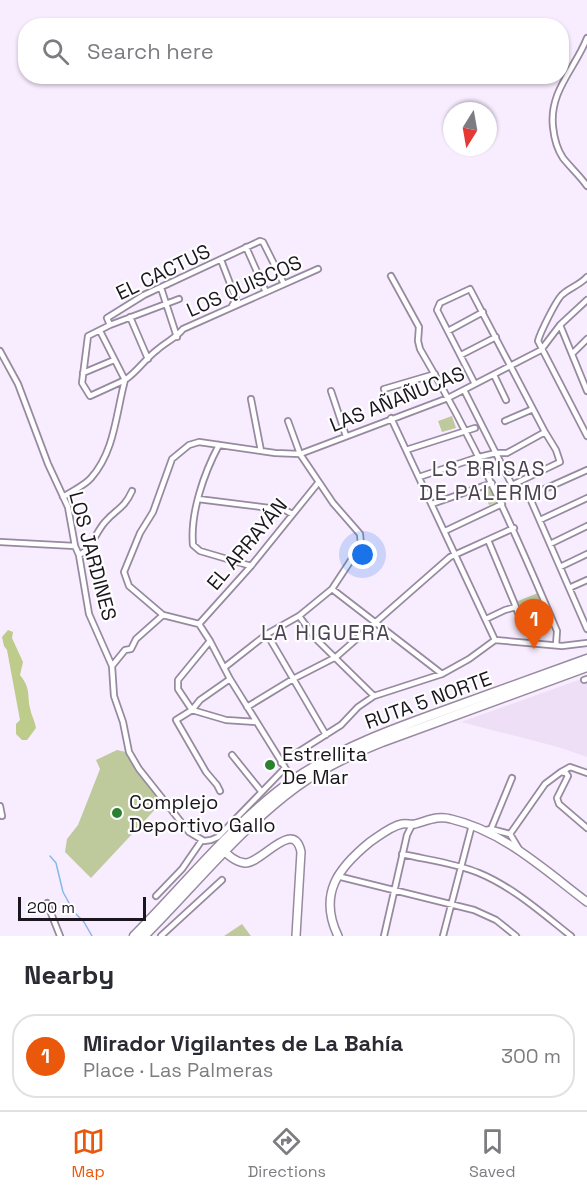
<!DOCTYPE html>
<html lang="en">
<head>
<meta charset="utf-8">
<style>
	:root { --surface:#fff; --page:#f2f2f3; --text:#2b2b33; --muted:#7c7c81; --line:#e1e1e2; --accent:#ea580c }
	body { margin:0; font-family:"Space Grotesk",sans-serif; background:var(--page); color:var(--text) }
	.compass { position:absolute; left:443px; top:102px; width:54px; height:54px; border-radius:50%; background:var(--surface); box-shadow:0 2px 4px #0004; rotate:191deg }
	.scale { position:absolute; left:18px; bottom:15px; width:128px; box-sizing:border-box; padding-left:6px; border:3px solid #1b161e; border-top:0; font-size:16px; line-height:21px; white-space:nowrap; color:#1b161e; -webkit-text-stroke:4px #fefefe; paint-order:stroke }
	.you { position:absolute; left:363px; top:555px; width:21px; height:21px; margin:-15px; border:4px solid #fff; border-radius:50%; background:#1a73e8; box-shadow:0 0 0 9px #1a73e833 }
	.badge { display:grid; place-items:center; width:39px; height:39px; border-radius:50%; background:var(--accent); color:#fff; font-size:20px; font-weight:700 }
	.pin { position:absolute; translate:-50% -50px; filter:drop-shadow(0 2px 3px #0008) }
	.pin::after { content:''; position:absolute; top:32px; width:21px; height:18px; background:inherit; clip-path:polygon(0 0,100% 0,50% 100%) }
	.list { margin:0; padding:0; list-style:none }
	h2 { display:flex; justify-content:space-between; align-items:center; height:78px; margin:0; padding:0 24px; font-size:26px }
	h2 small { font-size:20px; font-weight:400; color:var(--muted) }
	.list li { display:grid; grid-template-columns:39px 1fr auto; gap:18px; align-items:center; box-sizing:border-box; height:84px; margin:0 12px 12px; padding:0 12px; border:2px solid var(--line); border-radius:24px }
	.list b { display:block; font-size:22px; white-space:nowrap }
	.list p { margin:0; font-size:20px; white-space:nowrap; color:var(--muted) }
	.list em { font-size:20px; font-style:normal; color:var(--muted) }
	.icon { flex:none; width:33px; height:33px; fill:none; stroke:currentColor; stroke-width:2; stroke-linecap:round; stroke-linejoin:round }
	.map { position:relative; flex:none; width:587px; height:936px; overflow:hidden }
	.search { position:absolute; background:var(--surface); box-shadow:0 2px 4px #0004; left:18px; right:18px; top:18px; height:66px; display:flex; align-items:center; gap:15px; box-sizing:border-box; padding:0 21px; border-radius:24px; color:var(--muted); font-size:22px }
	.sheet { height:174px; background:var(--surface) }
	nav { display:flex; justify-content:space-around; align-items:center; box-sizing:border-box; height:84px; border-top:2px solid var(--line); background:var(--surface); font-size:16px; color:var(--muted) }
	nav a { display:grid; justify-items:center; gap:3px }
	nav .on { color:var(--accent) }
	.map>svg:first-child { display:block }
	.built { fill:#eedff7 }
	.green { fill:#bfca9c }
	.forest { fill:#bdcc8a }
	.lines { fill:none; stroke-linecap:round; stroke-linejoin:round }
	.stream { stroke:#87b8ea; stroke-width:1.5 }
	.street-casing { stroke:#978aa0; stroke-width:8 }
	.secondary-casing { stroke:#978aa0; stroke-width:10 }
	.highway-casing { stroke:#978aa0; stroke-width:11 }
	.street { stroke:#fff; stroke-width:4.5 }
	.secondary { stroke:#fff; stroke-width:7 }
	.highway { stroke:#fff; stroke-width:8 }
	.poi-dot { fill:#2a8230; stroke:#fefefe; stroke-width:2 }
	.labels { text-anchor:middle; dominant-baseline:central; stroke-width:4.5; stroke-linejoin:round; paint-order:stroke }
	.street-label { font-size:20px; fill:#1b161e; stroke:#fefefe }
	.poi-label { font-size:20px; fill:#1b161e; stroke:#fefefe; text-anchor:start }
	.neighbourhood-label { font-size:21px; letter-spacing:1.5px; fill:#4d4154; stroke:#fefefe }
</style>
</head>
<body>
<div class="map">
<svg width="587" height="936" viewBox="0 0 587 936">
	<rect width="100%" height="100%" fill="#f8ecff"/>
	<path class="built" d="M587 677V757L558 747 461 722Z"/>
	<path class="green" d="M452 416 456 428 442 432 438 421Z
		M490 486 497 502 489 505 482 490Z
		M538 593 543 603 522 611 518 601Z
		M117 750 126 752 137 770 163 801 91 878 65 852 67 839 78 825 100 769 96 760Z
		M242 924 251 936H224Z"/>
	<path class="forest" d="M8 630 13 632 12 638 23 662 20 675C31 689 27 694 30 708 31 715 35 721 36 728L27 740H22L16 734V724L20 720 7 650 4 646 2 637Z"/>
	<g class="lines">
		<path class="stream" d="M50 856 56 863 63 892 74 912 84 922 92 936"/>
		<defs>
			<path id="street" d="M587 38C575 69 549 91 553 127 554 137 557 149 563 158 571 168 580 176 587 186
				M246 247 266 292
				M221 260 236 299 232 306
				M391 276 419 327 418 341 420 349C474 440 516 534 557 631L556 645
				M587 277C580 285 571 287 563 294 557 298 540 333 538 341L587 436
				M161 288 177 337
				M130 317 148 359
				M110 325 179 299
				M560 325 587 391
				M100 331 125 380 90 396 82 383 88 336 110 325 107 318 144 295 260 241 263 242 284 284
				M448 331 483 312
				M0 351 18 384 48 464 68 507 75 546 79 555 89 614 112 666 114 696 123 722 129 752 139 769 189 832 204 841 211 840 218 837 285 768
				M572 354 587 339
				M461 355 496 337
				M83 373 114 360
				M494 375 506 400
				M384 389 435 374
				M464 390 512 485 560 462 556 450 545 432 470 289 440 303 437 310 475 384
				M331 391 346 436
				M251 399 261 451
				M391 418 495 640
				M505 421 533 409
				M219 445C204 473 190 513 193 545L200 551 251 566
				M406 450 475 428
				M587 470 529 496 587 629
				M419 477 479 457 496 453H507L545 432
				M63 497C72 491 84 486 91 478 115 451 116 413 125 380 138 371 145 359 157 350 166 342 176 338 183 329L318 269
				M198 499 285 510 292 514
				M432 504 492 483
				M540 520 587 498
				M445 531 502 504
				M488 540 516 607
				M0 542 75 546
				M550 544 587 526
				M79 555C92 549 95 533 105 522 116 509 124 509 132 491
				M560 567 587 554
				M569 588 587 580
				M332 589 442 674
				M299 616 316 639 374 696
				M486 619 505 610 516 607 518 613
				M199 624 251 566 318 483
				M267 634 326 735
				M210 641 178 680V689L192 710 226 720 256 722
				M112 666 125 650 131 649 136 639 163 615
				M225 667 267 634 299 616 332 589 361 545 360 534 333 503 300 454 288 421
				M584 680 587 679
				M247 707 293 679 336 657 450 557 514 528
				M232 755 261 791
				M281 763 341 725 358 707 374 696 442 674 469 659 495 640 562 646 587 643
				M561 772 570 767 587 773
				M294 782 230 679 210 641 199 624 163 615 129 586 124 572 140 533 153 512 172 459 189 445 199 442 275 453 300 454 448 398 541 350 560 325 587 300
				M220 791 217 785 206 772 176 720 192 710 200 700 230 679
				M0 806 2 816
				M491 829 510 834 519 849
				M486 830 491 829 512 778
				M510 834 545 784 561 772 566 773 568 776 557 798 559 804 587 828
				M402 854C428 860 455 863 479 873 513 887 543 914 571 936
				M337 876 474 910 496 920 516 936
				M156 896 182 869 202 840
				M47 903 60 936
				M161 936 222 880
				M384 936 407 835 412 825
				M443 936 472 825"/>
			<path id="secondary" d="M221 848C228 855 235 862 245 863 261 864 294 817 301 852L296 936
				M338 936C318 894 338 868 370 842 379 836 391 826 402 824 407 823 410 825 415 824 427 821 438 815 451 819 503 831 546 871 587 902"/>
			<path id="highway" d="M134 936C185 885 235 821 293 780 340 748 393 729 446 710 493 693 540 676 587 659
				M144 936C194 886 239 829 296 787 322 768 352 754 382 742L587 667"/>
		</defs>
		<use href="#street" class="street-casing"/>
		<use href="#secondary" class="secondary-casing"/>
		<use href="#highway" class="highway-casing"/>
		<use href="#street" class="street"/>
		<use href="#secondary" class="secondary"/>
		<use href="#highway" class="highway"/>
	</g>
	<g class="poi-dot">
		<circle cx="270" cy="765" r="6"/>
		<circle cx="117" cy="813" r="6"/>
	</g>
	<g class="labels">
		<g class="street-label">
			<text transform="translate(163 272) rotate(-26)">EL CACTUS</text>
			<text transform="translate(244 286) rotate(-24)">LOS QUISCOS</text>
			<text transform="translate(397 399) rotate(-22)">LAS AÑAÑUCAS</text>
			<text transform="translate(247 544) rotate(-50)">EL ARRAYÁN</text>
			<text transform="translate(93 556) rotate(75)">LOS JARDINES</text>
			<text transform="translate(428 700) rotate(-20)">RUTA 5 NORTE</text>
		</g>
		<g class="poi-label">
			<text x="282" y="754">Estrellita<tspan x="282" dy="23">De Mar</tspan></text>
			<text x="129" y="802">Complejo<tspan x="129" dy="23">Deportivo Gallo</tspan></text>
		</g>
		<g class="neighbourhood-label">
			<text x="489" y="468">LS BRISAS<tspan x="489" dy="24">DE PALERMO</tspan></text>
			<text x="326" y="632">LA HIGUERA</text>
		</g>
	</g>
</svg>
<svg class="compass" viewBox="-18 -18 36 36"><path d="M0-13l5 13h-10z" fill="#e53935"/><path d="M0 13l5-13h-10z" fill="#7c7c81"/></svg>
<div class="scale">200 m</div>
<div class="you"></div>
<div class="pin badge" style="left:534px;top:649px">1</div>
<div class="search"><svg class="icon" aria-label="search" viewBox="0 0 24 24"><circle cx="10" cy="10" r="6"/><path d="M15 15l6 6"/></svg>Search here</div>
</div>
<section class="sheet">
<h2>Nearby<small></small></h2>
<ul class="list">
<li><span class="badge">1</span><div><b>Mirador Vigilantes de La Bahía</b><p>Place · Las Palmeras</p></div><em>300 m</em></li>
</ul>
</section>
<nav>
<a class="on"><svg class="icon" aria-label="map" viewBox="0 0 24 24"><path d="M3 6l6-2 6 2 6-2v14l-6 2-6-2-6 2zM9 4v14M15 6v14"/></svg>Map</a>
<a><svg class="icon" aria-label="directions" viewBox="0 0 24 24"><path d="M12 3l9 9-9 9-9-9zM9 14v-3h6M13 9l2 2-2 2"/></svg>Directions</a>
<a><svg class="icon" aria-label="saved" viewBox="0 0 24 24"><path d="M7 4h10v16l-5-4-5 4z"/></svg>Saved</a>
</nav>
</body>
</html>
